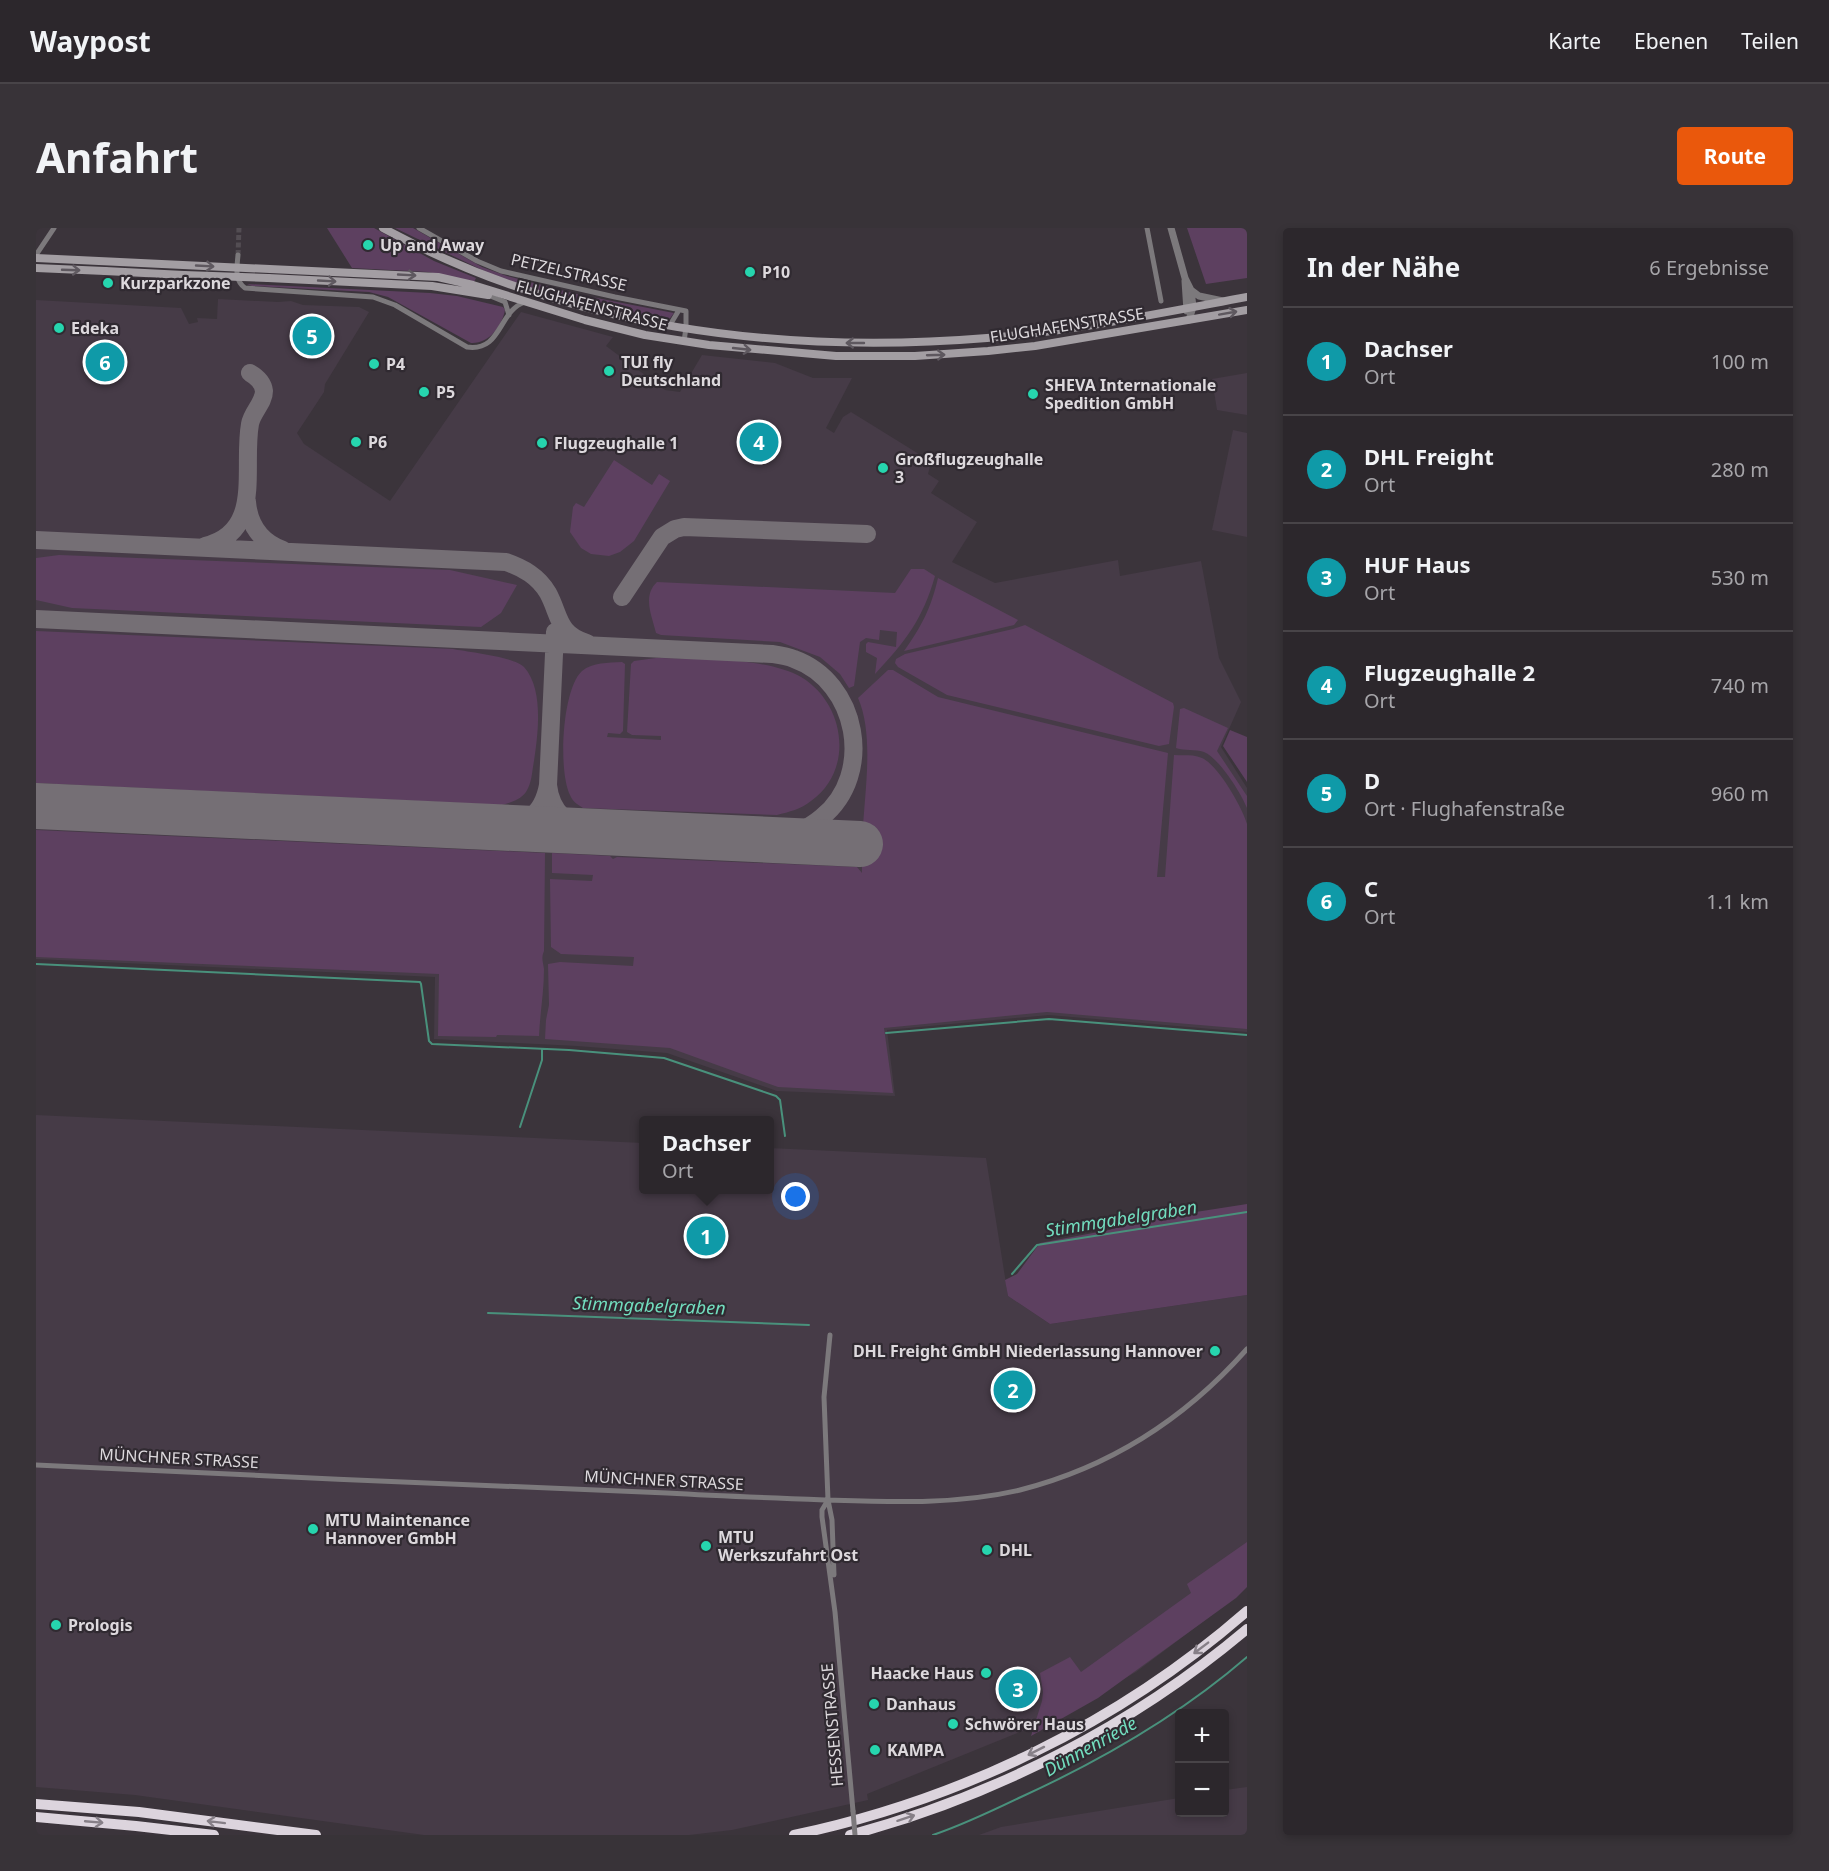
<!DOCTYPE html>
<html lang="de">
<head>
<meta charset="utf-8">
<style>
	:root { --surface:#2c272c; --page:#383338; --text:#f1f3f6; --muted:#a6a5a9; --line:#484448; --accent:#ea580c }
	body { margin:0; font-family:"Noto Sans",sans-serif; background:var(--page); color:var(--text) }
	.controls { position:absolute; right:18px; bottom:18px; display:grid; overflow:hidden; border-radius:6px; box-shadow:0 3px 9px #0003 }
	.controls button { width:54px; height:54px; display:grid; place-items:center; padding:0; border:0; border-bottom:2px solid var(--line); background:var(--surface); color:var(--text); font:30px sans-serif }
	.you { position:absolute; left:760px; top:969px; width:21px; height:21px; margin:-15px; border:4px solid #fff; border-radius:50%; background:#1a73e8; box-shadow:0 0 0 9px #1a73e833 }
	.badge { display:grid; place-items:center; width:39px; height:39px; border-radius:50%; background:var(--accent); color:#fff; font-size:20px; font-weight:700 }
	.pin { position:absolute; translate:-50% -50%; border:3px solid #fff; box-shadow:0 2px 6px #0006 }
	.popup { position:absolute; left:603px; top:888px; width:135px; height:78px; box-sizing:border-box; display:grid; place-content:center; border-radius:6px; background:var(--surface); filter:drop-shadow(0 2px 4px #0005); font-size:20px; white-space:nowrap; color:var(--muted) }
	.popup b { font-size:22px; color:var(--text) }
	.popup::after { content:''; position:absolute; left:50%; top:100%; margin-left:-12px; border:12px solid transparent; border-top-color:var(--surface) }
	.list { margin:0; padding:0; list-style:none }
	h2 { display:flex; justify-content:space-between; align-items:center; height:78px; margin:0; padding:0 24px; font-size:26px }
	h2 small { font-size:20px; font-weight:400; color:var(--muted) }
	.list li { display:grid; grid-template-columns:39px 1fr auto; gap:18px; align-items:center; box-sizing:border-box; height:108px; padding:0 24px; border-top:2px solid var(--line) }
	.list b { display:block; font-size:22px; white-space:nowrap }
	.list p { margin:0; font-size:20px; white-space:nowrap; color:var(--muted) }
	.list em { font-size:20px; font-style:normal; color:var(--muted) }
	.map { position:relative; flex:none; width:1211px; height:1607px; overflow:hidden; border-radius:6px }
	header { display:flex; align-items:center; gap:36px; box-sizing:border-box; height:84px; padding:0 30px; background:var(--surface); border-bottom:2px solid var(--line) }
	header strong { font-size:28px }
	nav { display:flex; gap:33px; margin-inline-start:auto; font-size:21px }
	.intro { display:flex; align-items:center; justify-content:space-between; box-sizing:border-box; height:144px; padding:0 36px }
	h1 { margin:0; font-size:42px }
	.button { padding:15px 27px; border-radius:6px; background:var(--accent); color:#fff; font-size:21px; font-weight:700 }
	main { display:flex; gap:36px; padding:0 36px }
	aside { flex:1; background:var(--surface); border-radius:6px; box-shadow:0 3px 9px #0003 }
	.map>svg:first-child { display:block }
	.built { fill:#463b47 }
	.green { fill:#5d4060 }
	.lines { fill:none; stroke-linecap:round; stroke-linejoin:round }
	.stream { stroke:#49917c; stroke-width:2 }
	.taxiway { stroke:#756f75; stroke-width:18 }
	.runway { stroke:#756f75; stroke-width:46 }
	.minor-tunnel { stroke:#534d53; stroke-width:5; stroke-dasharray:5 2.5; stroke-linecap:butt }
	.minor { stroke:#7c797c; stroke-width:5 }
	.tertiary { stroke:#7c797c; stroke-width:7 }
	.secondary { stroke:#a39ea3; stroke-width:8 }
	.motorway { stroke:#dcd4dd; stroke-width:10 }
	.minor-bridge { stroke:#7c797c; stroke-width:5 }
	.secondary-bridge { stroke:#a39ea3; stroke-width:8 }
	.oneway { stroke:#5e585f }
	.oneway2 { stroke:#867f87 }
	.poi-dot { fill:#26d5ae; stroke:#302a31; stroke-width:2 }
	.labels { text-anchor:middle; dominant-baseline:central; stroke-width:4.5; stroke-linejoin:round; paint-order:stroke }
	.poi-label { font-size:16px; font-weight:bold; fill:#ddd9dd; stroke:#302a31; text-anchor:start }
	.street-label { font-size:16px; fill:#ddd9dd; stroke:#302a31 }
	.water-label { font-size:18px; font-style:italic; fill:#72ddbe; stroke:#302a31 }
</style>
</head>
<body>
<header>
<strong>Waypost</strong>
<nav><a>Karte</a><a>Ebenen</a><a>Teilen</a></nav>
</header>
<div class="intro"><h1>Anfahrt</h1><a class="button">Route</a></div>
<main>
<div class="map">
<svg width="1211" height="1607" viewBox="0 0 1211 1607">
	<rect width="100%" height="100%" fill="#3b343b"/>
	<path class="built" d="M182 71 242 74 255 73 267 77 323 79 333 84 289 156 288 164 261 205 268 216 354 273 485 84 577 109 570 118 629 162 644 164 666 127 739 135 777 150H816L790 200 798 205 807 189 815 184 891 231 894 238 892 246 903 253 895 265 941 294 916 334 959 355 1082 332 1084 348 1165 333 1183 430 1205 474 1185 519 1211 560V804L1013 787 851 802 859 868 741 863 631 825 541 818 398 811 399 749 0 731V72L145 80 153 96 162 94 161 90 181 91Z
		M1211 145V187L1181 182 1176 151Z
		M1197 202 1211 205V309L1176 302Z
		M0 887 607 915V962H733V920L950 930 972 1068 1014 1096 1211 1067V1357L1197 1371 1100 1444 1016 1491 831 1566 832 1572 696 1602 653 1607H388L99 1567 0 1559Z
		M1211 1559V1607H943L965 1599 1143 1570 1144 1584H1188L1189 1562Z"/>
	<path class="green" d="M291 0H338L398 33 440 50 438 54 392 44 316 40Z
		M359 0H377L446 39 471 48 540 66 638 85 632 93 538 72 471 54Z
		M1151 0H1211V50L1170 56Z
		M211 56 394 65 421 68 467 79 469 82C466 98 453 116 435 115L352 69 333 64 216 58Z
		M578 232 616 257 623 246 634 253 598 313 584 324 573 328 555 326 545 320 534 304 537 279 540 275 548 279Z
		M23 327 414 342 481 357 465 385 445 399 36 380 0 372V330Z
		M875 341H888L899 348C887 391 869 414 839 446L841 430 830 424V416L832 414 860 419 861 404 844 402 843 412 830 410 824 414 818 458 813 460 804 446 784 429 744 414 625 407 620 405C616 388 606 368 621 354L859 365Z
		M902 350 982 392 978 397 868 423C886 398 895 380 902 350Z
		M989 397 1137 475 1138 479 1133 516 1123 518 911 467 862 439 859 435 860 431 869 426 977 401Z
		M0 403 417 421C432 424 479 429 488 439 508 461 502 506 498 533 496 543 496 555 490 564 484 572 476 574 466 577L0 555Z
		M620 430C661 431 730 429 765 449 809 475 819 542 775 573 765 581 753 584 741 587L547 580C541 576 537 574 534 567 522 543 526 461 546 443 557 434 572 435 586 434L589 436 587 503 584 506 572 505 571 509 625 512V508L596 507 591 504 595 436 598 433Z
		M852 442H857L902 469 1132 525 1121 649H1129L1138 527C1147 528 1157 526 1166 530 1182 537 1206 579 1211 596V801L1011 784 848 800 857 865 742 859 634 820 509 811 510 792 513 777 512 736 524 734 597 738 598 729 525 726 515 719 514 651 556 653 557 647 516 645V625L574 628 577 631 581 629 821 639 826 645V632H835L836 601 827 600C829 561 838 506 822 470Z
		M1148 480 1192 500 1181 523 1211 568V580C1205 565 1183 530 1168 524 1159 521 1149 523 1140 520L1144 481Z
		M1194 502 1211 509V554L1187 518Z
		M0 602 509 625 508 723C505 730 507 734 508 741 508 764 504 785 503 808L461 807 460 809 402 808 403 746 0 729Z
		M1211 976V1067L1014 1096 972 1068 969 1052 981 1046 1004 1015 1073 1002 1102 993Z
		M1211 1314V1359L1200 1370 1062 1470 995 1508 1006 1473 1007 1464 1004 1445 1034 1429 1045 1444 1155 1365 1151 1356Z"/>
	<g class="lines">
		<path class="stream" d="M0 736 384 754 385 756 393 813 396 816 533 822 628 830 740 868 744 872 749 908
			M850 805 1013 791 1211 807
			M484 899 506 832V821
			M976 1046 1001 1017 1211 984
			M452 1085 773 1097
			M897 1607C927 1597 956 1583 985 1569 1066 1532 1144 1487 1211 1429"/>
		<path class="taxiway" d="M211 274C213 297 225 314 247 322
			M0 312 470 334C487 340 502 348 512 365 524 387 521 406 551 415
			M169 318C228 304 206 240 214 196 216 184 228 175 228 163 227 154 221 149 214 145
			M586 369 626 309 639 301 648 299 831 306
			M0 391 736 426C743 427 751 428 758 431 822 454 839 546 786 589 770 603 752 608 732 612
			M512 557 519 404
			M457 599C487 597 506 590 512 557 515 584 531 597 557 604"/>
		<path class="runway" d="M0 578 824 616"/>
		<path class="minor-tunnel" d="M202 27 203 0"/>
		<path class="minor" d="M383 0 441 33 465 43 579 69 650 83V99L648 114
			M1111 0 1125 73
			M0 27 18 0
			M202 27C201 39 198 52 209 60L337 69 359 77 431 119C466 124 462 83 489 74
			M452 67 469 74 473 87
			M634 97 643 82
			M794 1107 788 1169 792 1272 796 1292 798 1347
			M0 1237C210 1247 421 1257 631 1265 684 1268 736 1270 789 1272 854 1274 920 1277 984 1262 1075 1239 1149 1191 1211 1121
			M792 1272 786 1282V1289L799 1384 817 1583"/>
		<path class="tertiary" d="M1135 0 1149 50 1155 62 1157 79 1153 92
			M1149 53 1151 83
			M1155 62 1163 68 1187 73"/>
		<path class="secondary" d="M347 0C529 100 746 127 951 110 1038 103 1125 85 1211 69
			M0 30 402 49 437 57 549 92 609 107 673 117 800 128H879L952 123 999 118 1211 82
			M69 43 148 47
			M232 50 396 58 452 67"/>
		<path class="motorway" d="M0 1576 103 1584 280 1607
			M0 1589 100 1598 178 1607
			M758 1607C924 1572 1083 1495 1211 1383
			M814 1607C959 1568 1096 1498 1211 1401"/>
		<path class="minor-bridge" d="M817 1583 819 1607"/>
		<path class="secondary-bridge" d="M0 40 69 43
			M148 47 232 50"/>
	</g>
	<defs><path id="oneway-shaft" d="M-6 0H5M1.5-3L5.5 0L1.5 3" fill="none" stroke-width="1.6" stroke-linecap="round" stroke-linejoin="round" transform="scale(1.5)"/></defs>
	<g class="oneway">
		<use href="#oneway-shaft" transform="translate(169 38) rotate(3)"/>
		<use href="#oneway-shaft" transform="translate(35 42) rotate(2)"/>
		<use href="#oneway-shaft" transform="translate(371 47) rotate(3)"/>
		<use href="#oneway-shaft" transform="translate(291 53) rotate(3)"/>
		<use href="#oneway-shaft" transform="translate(1192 85) rotate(-10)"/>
		<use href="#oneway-shaft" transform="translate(819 115) rotate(-180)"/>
		<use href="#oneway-shaft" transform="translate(706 121) rotate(6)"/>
		<use href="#oneway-shaft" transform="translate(900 127) rotate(-2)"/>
	</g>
	<g class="oneway2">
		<use href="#oneway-shaft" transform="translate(1165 1420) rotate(143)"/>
		<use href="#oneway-shaft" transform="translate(1000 1523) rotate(153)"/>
		<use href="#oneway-shaft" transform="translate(870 1590) rotate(-18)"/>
		<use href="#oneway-shaft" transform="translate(58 1594) rotate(5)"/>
		<use href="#oneway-shaft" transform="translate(180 1594) rotate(-173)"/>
	</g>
	<g class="poi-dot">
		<circle cx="332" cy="17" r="6"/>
		<circle cx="714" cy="44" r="6"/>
		<circle cx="72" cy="55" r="6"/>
		<circle cx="23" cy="100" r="6"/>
		<circle cx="338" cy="136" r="6"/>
		<circle cx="573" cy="143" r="6"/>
		<circle cx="388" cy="164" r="6"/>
		<circle cx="997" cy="166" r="6"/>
		<circle cx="320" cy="214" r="6"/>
		<circle cx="506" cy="215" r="6"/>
		<circle cx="847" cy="240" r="6"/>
		<circle cx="1179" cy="1123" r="6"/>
		<circle cx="277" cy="1301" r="6"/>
		<circle cx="670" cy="1318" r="6"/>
		<circle cx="951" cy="1322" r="6"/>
		<circle cx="20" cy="1397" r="6"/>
		<circle cx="950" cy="1445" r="6"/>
		<circle cx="838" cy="1476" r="6"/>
		<circle cx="917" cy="1496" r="6"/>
		<circle cx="839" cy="1522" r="6"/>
	</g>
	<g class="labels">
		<g class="poi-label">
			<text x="344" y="17">Up and Away</text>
			<text x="726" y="44">P10</text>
			<text x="84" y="55">Kurzparkzone</text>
			<text x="35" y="100">Edeka</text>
			<text x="585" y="134">TUI fly<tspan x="585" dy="18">Deutschland</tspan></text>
			<text x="350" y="136">P4</text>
			<text x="1009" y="157">SHEVA Internationale<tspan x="1009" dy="18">Spedition GmbH</tspan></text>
			<text x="400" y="164">P5</text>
			<text x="332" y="214">P6</text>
			<text x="518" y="215">Flugzeughalle 1</text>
			<text x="859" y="231">Großflugzeughalle<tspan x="859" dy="18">3</tspan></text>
			<text x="1167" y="1123" text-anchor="end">DHL Freight GmbH Niederlassung Hannover</text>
			<text x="289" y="1292">MTU Maintenance<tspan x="289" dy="18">Hannover GmbH</tspan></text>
			<text x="682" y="1309">MTU<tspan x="682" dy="18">Werkszufahrt Ost</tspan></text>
			<text x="963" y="1322">DHL</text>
			<text x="32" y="1397">Prologis</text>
			<text x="938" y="1445" text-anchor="end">Haacke Haus</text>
			<text x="850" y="1476">Danhaus</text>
			<text x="929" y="1496">Schwörer Haus</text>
			<text x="851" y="1522">KAMPA</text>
		</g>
		<g class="street-label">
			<text transform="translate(533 44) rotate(13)">PETZELSTRASSE</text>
			<text transform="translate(556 77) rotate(15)">FLUGHAFENSTRASSE</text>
			<text transform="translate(1031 97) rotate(-9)">FLUGHAFENSTRASSE</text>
			<text transform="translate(143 1230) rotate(3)">MÜNCHNER STRASSE</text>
			<text transform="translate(628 1252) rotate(3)">MÜNCHNER STRASSE</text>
			<text transform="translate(796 1497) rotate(-95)">HESSENSTRASSE</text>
		</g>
		<g class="water-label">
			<text transform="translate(1085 990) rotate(-9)">Stimmgabelgraben</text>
			<text transform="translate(613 1077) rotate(2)">Stimmgabelgraben</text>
			<text transform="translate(1054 1518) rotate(-29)">Dünnenriede</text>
		</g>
	</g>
</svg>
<div class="controls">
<button>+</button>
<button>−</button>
</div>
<div class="you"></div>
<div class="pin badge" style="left:670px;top:1008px;background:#0f9aa8">1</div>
<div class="popup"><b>Dachser</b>Ort</div>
<div class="pin badge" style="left:977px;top:1162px;background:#0f9aa8">2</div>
<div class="pin badge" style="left:982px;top:1461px;background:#0f9aa8">3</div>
<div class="pin badge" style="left:723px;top:214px;background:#0f9aa8">4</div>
<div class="pin badge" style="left:276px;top:108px;background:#0f9aa8">5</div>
<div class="pin badge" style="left:69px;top:134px;background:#0f9aa8">6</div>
</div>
<aside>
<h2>In der Nähe<small>6 Ergebnisse</small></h2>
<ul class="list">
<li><span class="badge" style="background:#0f9aa8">1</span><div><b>Dachser</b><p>Ort</p></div><em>100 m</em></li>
<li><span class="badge" style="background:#0f9aa8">2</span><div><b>DHL Freight</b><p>Ort</p></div><em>280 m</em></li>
<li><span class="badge" style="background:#0f9aa8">3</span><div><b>HUF Haus</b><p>Ort</p></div><em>530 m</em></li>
<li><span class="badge" style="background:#0f9aa8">4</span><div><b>Flugzeughalle 2</b><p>Ort</p></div><em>740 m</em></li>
<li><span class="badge" style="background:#0f9aa8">5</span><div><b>D</b><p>Ort · Flughafenstraße</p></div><em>960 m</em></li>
<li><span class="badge" style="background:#0f9aa8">6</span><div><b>C</b><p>Ort</p></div><em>1.1 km</em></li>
</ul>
</aside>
</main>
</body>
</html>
